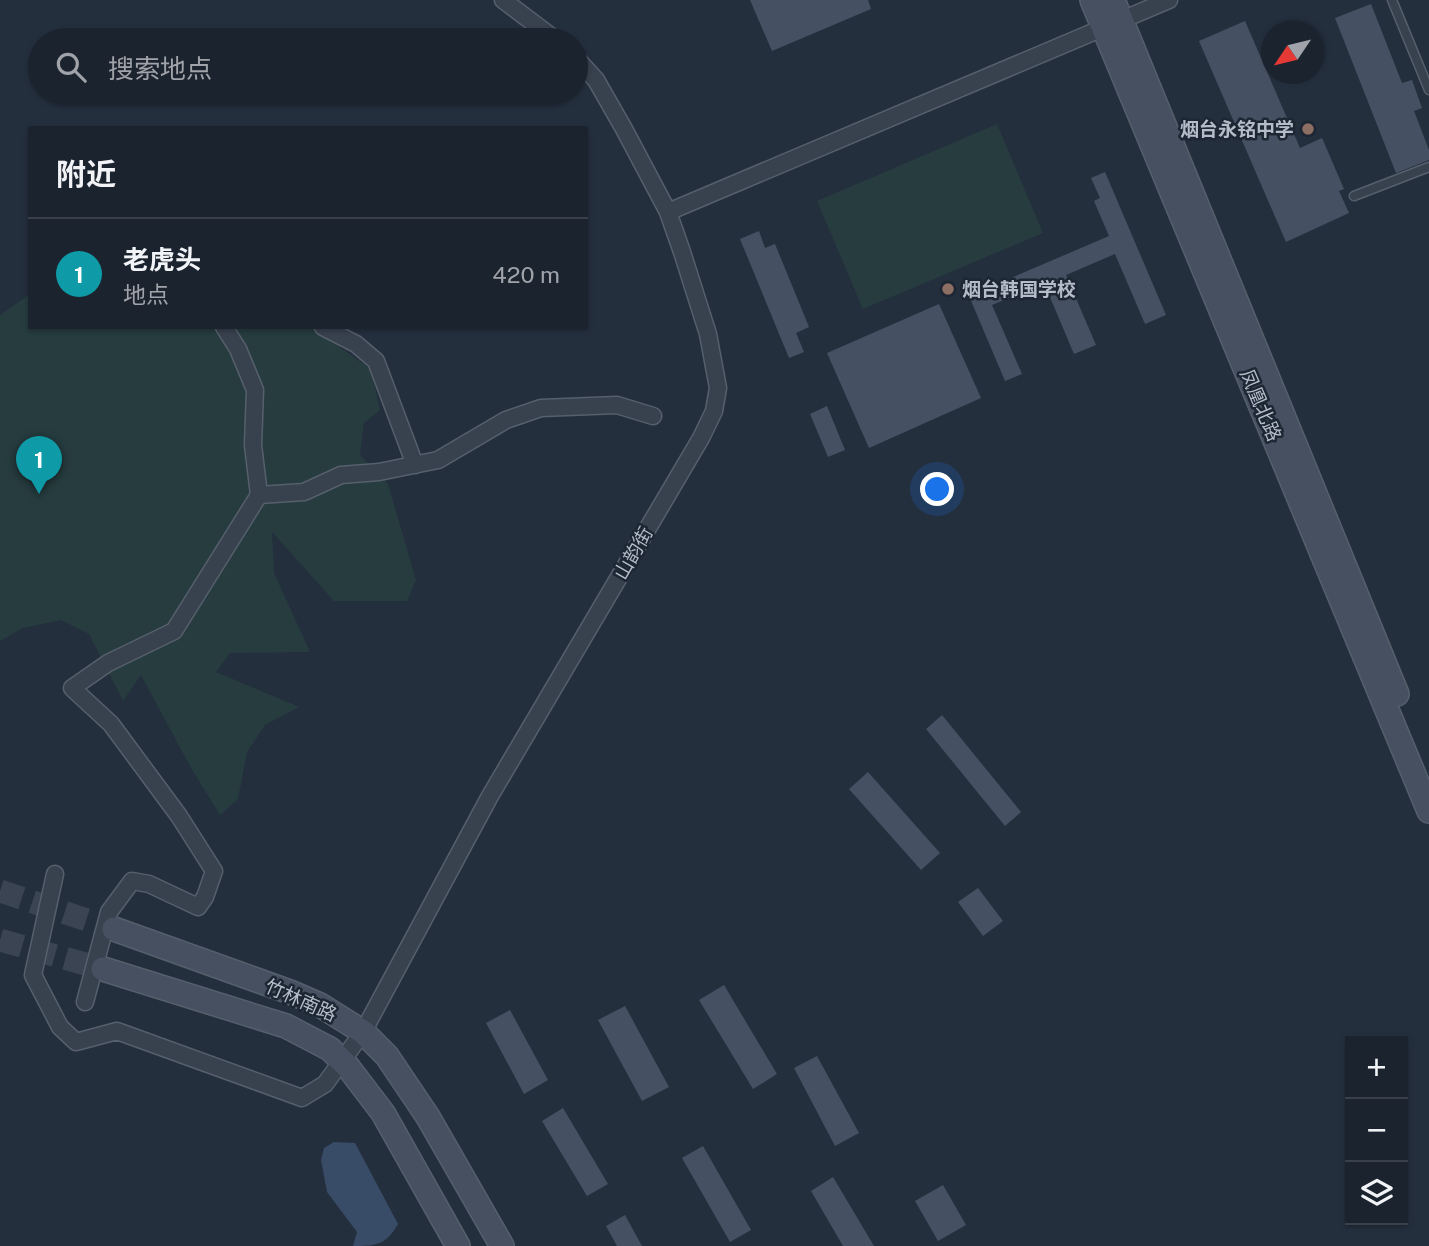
<!DOCTYPE html>
<html lang="zh">
<head>
<meta charset="utf-8">
<style>
	:root { --surface:#1b232e; --page:#282f3a; --text:#f1f3f6; --muted:#a0a4aa; --line:#39404a; --accent:#8ab4f8 }
	body { margin:0; font-family:"Public Sans","Noto Sans SC",sans-serif; background:var(--page); color:var(--text) }
	.controls { position:absolute; right:21px; bottom:21px; display:grid; overflow:hidden; border-radius:0px; box-shadow:0 2px 5px #0004 }
	.controls button { width:63px; height:63px; display:grid; place-items:center; padding:0; border:0; border-bottom:2px solid var(--line); background:var(--surface); color:var(--text); font:35px sans-serif }
	.compass { position:absolute; left:1261px; top:21px; width:63px; height:63px; border-radius:50%; background:var(--surface); box-shadow:0 2px 5px #0004; rotate:235deg }
	.you { position:absolute; left:938px; top:490px; width:24px; height:24px; margin:-18px; border:5px solid #fff; border-radius:50%; background:#1a73e8; box-shadow:0 0 0 10px #1a73e833 }
	.badge { display:grid; place-items:center; width:46px; height:46px; border-radius:50%; background:var(--accent); color:#fff; font-size:23px; font-weight:700 }
	.pin { position:absolute; translate:-50% -58px; filter:drop-shadow(0 2px 4px #0008) }
	.pin::after { content:''; position:absolute; top:37px; width:24px; height:21px; background:inherit; clip-path:polygon(0 0,100% 0,50% 100%) }
	.list { margin:0; padding:0; list-style:none }
	h2 { display:flex; justify-content:space-between; align-items:center; height:91px; margin:0; padding:0 28px; font-size:30px }
	h2 small { font-size:23px; font-weight:400; color:var(--muted) }
	.list li { display:grid; grid-template-columns:46px 1fr auto; gap:21px; align-items:center; box-sizing:border-box; height:112px; padding:0 28px; border-top:2px solid var(--line) }
	.list b { display:block; font-size:26px; white-space:nowrap }
	.list p { margin:0; font-size:23px; white-space:nowrap; color:var(--muted) }
	.list em { font-size:23px; font-style:normal; color:var(--muted) }
	.icon { flex:none; width:38px; height:38px; fill:none; stroke:currentColor; stroke-width:2; stroke-linecap:round; stroke-linejoin:round }
	.map { position:relative; flex:none; width:1429px; height:1246px; overflow:hidden }
	.search { position:absolute; background:var(--surface); box-shadow:0 2px 5px #0004; left:28px; top:28px; width:560px; height:77px; display:flex; align-items:center; gap:18px; box-sizing:border-box; padding:0 24px; border-radius:38px; color:var(--muted); font-size:26px }
	.panel { position:absolute; background:var(--surface); box-shadow:0 2px 5px #0004; left:28px; top:126px; width:560px; height:203px; border-radius:0px }
	.map>svg:first-child { display:block }
	.green { fill:#263c3f }
	.water { fill:#394c67 }
	.building { fill:#455162 }
	.lines { fill:none; stroke-linecap:round; stroke-linejoin:round }
	.secondary-tunnel { stroke:#3a4453; stroke-width:23; stroke-dasharray:23 11; stroke-linecap:butt }
	.lane-casing { stroke:#565f6c; stroke-width:11 }
	.street-casing { stroke:#565f6c; stroke-width:19 }
	.secondary-casing { stroke:#565f6c; stroke-width:26 }
	.lane { stroke:#38414e; stroke-width:8 }
	.street { stroke:#38414e; stroke-width:16 }
	.secondary { stroke:#465061; stroke-width:23 }
	.education-dot { fill:#8d6e63; stroke:#1d2633; stroke-width:2.5 }
	.labels { text-anchor:middle; dominant-baseline:central; stroke-width:5; stroke-linejoin:round; paint-order:stroke }
	.poi-label { font-size:19px; font-weight:bold; fill:#b4bcc9; stroke:#1d2633; text-anchor:end }
	.street-label { font-size:19px; fill:#b4bcc9; stroke:#1d2633 }
</style>
</head>
<body>
<div class="map">
<svg width="1429" height="1246" viewBox="0 0 1429 1246">
	<rect width="100%" height="100%" fill="#242f3e"/>
	<path class="green" d="M997 124 1043 233 863 309 817 201Z
		M30 294V327H311L371 369 380 410 364 423 360 455 388 484 416 580 407 601H334L272 532 274 573 310 652 230 653 216 672 299 707 265 725 247 752 238 799 220 815 191 768 141 675 123 701 89 634 61 620 23 628 0 641V315Z"/>
	<path class="water" d="M334 1142 355 1143 398 1224C386 1245 376 1246 353 1246L357 1232 327 1192 321 1160 324 1148Z"/>
	<path class="building" d="M750 0H868L871 9 772 51Z
		M1371 4 1402 83 1412 80 1422 108 1414 111 1429 150V160L1396 173 1335 18Z
		M1245 21 1300 148 1322 138 1344 189 1339 191 1349 213 1286 242 1199 41Z
		M1105 172 1166 315 1145 324 1115 254 1066 275 1096 345 1074 354 1044 283 992 305 1022 374 1005 381 969 296 1109 236 1094 201 1100 198 1091 178Z
		M759 231 765 248 775 244 809 327 796 333 804 352 789 358 740 239Z
		M939 304 981 398 869 448 827 353Z
		M827 406 845 450 828 457 810 414Z
		M942 715 1021 812 1005 826 926 729Z
		M868 772 940 853 921 870 849 789Z
		M978 888 1003 921 983 936 958 902Z
		M724 985 777 1074 753 1089 699 1000Z
		M625 1006 669 1087 642 1101 598 1020Z
		M510 1010 548 1080 524 1094 486 1023Z
		M817 1056 859 1133 835 1146 794 1068Z
		M563 1108 608 1184 587 1196 542 1121Z
		M703 1146 751 1230 730 1242 682 1158Z
		M833 1177 874 1246H843L811 1191Z
		M943 1185 966 1225 938 1241 915 1201Z
		M625 1215 642 1246H617L606 1226Z"/>
	<g class="lines">
		<path class="secondary-tunnel" d="M0 891 114 929
			M0 940 103 969"/>
		<defs>
			<path id="lane" d="M1392 0 1429 90
				M1354 196 1429 167"/>
			<path id="street" d="M503 0 556 40
				M668 212 1169 0
				M224 327 238 349 255 390 253 445 259 495
				M323 327 356 344 376 361 415 465
				M55 874 33 975 60 1027 76 1042 117 1031 302 1098 325 1084 363 1032 490 796 701 438 714 411 718 388 708 334 682 252 668 212 624 129 596 80 576 58
				M85 1002 109 912 132 881 149 884 198 907 205 897 214 871 179 816 111 724 72 688 108 663 174 631 259 495 304 492 341 475 379 472 438 460 506 420 541 408 617 405 653 416"/>
			<path id="secondary" d="M1092 0 1429 811
				M1113 0 1397 694
				M114 929 290 992 320 1005 363 1032 387 1056 428 1117 502 1246
				M103 969 286 1026 330 1049 348 1067 383 1113 458 1246"/>
		</defs>
		<use href="#lane" class="lane-casing"/>
		<use href="#street" class="street-casing"/>
		<use href="#secondary" class="secondary-casing"/>
		<use href="#lane" class="lane"/>
		<use href="#street" class="street"/>
		<use href="#secondary" class="secondary"/>
	</g>
	<g class="education-dot">
		<circle cx="1308" cy="129" r="7"/>
		<circle cx="948" cy="289" r="7"/>
	</g>
	<g class="labels">
		<g class="poi-label">
			<text x="1294" y="129">烟台永铭中学</text>
			<text x="962" y="289" text-anchor="start">烟台韩国学校</text>
		</g>
		<g class="street-label">
			<text transform="translate(1261 405) rotate(67)">凤凰北路</text>
			<text transform="translate(633 553) rotate(-60)">山韵街</text>
			<text transform="translate(301 1000) rotate(24)">竹林南路</text>
		</g>
	</g>
</svg>
<div class="controls">
<button>+</button>
<button>−</button>
<button><svg class="icon" aria-label="layers" viewBox="0 0 24 24"><path d="M12 4l9 5-9 5-9-5zM3 14l9 5 9-5"/></svg></button>
</div>
<svg class="compass" viewBox="-18 -18 36 36"><path d="M0-13l5 13h-10z" fill="#e53935"/><path d="M0 13l5-13h-10z" fill="#a0a4aa"/></svg>
<div class="you"></div>
<div class="pin badge" style="left:39px;top:494px;background:#0f9aa8">1</div>
<div class="search"><svg class="icon" aria-label="search" viewBox="0 0 24 24"><circle cx="10" cy="10" r="6"/><path d="M15 15l6 6"/></svg>搜索地点</div>
<section class="panel">
<h2>附近<small></small></h2>
<ul class="list">
<li><span class="badge" style="background:#0f9aa8">1</span><div><b>老虎头</b><p>地点</p></div><em>420 m</em></li>
</ul>
</section>
</div>
</body>
</html>
